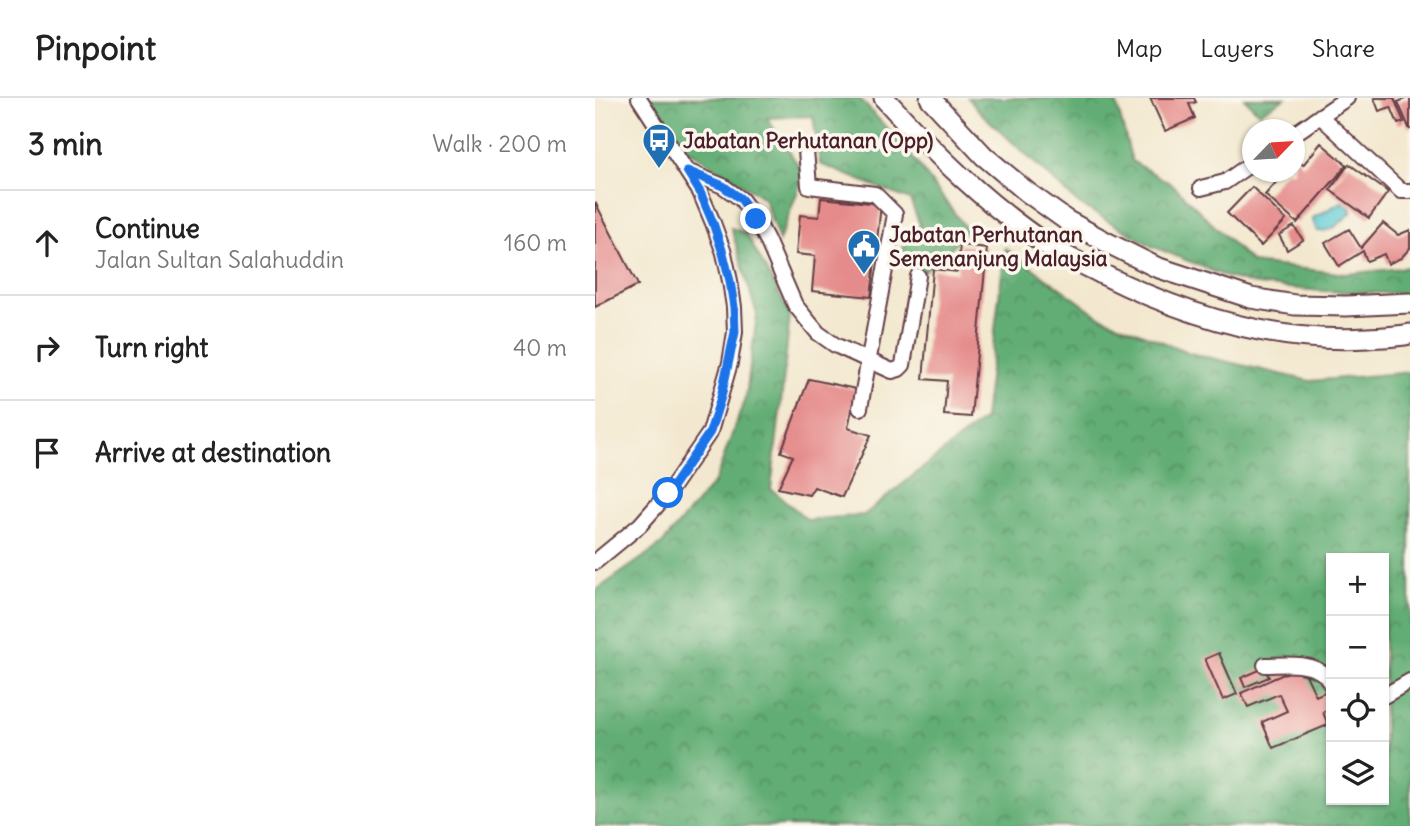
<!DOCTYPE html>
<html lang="en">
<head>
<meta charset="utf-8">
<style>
	:root { --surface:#fff; --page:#f2f2f2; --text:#222; --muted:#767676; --line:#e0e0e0 }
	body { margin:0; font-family:Delius,sans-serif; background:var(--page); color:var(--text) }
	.controls { position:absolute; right:21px; bottom:21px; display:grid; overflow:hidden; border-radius:0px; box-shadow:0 2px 5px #0004 }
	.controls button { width:63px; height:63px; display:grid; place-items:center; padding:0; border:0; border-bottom:2px solid var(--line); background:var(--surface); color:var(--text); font:35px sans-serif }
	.compass { position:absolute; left:647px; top:21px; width:63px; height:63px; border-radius:50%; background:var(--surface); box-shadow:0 2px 5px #0004; rotate:65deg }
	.stop { position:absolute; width:21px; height:21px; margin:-16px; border:5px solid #1a73e8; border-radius:50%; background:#fff }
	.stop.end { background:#1a73e8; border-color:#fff; box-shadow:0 2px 7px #0008 }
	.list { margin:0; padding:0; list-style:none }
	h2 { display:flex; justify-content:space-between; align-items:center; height:91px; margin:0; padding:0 28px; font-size:30px }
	h2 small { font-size:23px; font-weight:400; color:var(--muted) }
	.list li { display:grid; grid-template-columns:46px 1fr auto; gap:21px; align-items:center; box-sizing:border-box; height:105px; padding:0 28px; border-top:2px solid var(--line) }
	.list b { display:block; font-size:26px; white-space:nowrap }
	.list p { margin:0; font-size:23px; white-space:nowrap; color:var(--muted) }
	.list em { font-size:23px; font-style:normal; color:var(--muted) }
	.icon { flex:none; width:38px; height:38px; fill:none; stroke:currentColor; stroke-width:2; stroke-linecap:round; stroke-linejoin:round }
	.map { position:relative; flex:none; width:815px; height:728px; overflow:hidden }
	header { display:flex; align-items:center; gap:42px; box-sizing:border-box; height:98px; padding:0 35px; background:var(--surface); border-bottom:2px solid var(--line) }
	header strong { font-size:33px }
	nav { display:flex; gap:38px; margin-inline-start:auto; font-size:24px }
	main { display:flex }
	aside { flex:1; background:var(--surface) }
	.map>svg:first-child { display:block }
	.forest { fill:url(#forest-crowns); stroke:#566650; stroke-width:2; fill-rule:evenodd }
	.water { fill:#5dcad3; stroke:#54747f; stroke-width:2 }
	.building { fill:#e58b8b }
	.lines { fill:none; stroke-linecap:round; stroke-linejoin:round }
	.minor-casing { stroke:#633d44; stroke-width:18 }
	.major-casing { stroke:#633d44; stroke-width:23 }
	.minor { stroke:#fff; stroke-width:14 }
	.major { stroke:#fff; stroke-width:19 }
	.route { stroke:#1a73e8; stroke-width:9 }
	.labels { text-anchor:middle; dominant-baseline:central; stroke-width:7; stroke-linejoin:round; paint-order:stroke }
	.poi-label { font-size:21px; font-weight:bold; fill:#4a1f2b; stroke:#fbf7ec; text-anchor:start }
</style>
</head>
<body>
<header>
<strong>Pinpoint</strong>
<nav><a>Map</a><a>Layers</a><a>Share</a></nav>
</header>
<main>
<aside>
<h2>3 min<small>Walk · 200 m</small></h2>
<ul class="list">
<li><svg class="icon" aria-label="ahead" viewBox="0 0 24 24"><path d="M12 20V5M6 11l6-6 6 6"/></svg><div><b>Continue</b><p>Jalan Sultan Salahuddin</p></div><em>160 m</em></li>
<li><svg class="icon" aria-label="right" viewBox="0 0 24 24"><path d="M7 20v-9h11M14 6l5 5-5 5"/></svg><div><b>Turn right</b></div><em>40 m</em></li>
<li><svg class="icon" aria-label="arrive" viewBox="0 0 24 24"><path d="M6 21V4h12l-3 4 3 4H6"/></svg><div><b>Arrive at destination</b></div></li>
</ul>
</aside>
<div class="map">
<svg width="815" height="728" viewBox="0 0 815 728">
	<defs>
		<pattern id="forest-crowns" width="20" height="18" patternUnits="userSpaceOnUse" patternTransform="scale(1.75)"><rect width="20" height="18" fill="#62ad75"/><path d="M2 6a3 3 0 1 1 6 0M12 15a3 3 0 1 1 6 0" fill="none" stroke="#538c60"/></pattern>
	</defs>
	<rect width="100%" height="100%" fill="#fbf7ec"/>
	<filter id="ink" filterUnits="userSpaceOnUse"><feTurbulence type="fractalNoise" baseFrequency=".0143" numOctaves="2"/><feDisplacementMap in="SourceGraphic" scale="14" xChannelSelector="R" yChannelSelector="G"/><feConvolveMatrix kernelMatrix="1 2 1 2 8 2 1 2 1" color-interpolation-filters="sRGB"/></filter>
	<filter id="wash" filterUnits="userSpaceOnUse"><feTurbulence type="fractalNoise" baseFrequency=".00686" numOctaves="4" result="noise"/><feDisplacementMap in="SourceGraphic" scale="28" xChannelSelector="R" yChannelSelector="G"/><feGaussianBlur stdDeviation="1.57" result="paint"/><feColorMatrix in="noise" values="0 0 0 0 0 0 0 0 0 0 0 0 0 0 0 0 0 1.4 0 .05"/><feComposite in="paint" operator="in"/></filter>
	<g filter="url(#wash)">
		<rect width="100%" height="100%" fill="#f3e8cf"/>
		<path class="forest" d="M56 0H264L312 52 372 132 350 157 326 175 299 160 325 127 315 102 225 66 218 18 172 20 209 76 184 143 169 100 91 51Z
			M373 0H520L537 63 578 87 657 165 751 176 815 169V196L726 193 662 187 632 179 557 148 484 106 386 15Z
			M649 0H690L664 15Z
			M136 130 151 135 195 216 187 296 176 391 213 422 269 417 389 321 410 150 504 218 595 255 715 283 815 274V728H0V493L67 446 120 383 151 298 162 217ZM736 460H789V702H736Z"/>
		<path class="water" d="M747 104 756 111V115C745 124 737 135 722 133L717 120C728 116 736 109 747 104Z"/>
		<g id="blocks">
			<path class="building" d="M555 0H599L601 4 594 6 600 20 570 33Z
				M779 0H799L809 24 803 26 796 9 784 13Z
				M812 0H815V32L803 4Z
				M726 45 752 67 702 125 670 97 690 74H699V62L701 60 708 67Z
				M754 66 793 94 774 120 735 92Z
				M657 89 691 122 666 148 632 115Z
				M226 100 286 106 276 199 217 193 220 158 201 156 205 117 224 119Z
				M0 104 43 187 0 209Z
				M788 125 803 137 815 132V150L806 160 793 166 789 156 772 163 768 153 744 168 730 145 754 131 766 150Z
				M699 128 708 142 692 152 684 137Z
				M365 147 392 150 376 319 349 317 352 283 328 281 338 171 362 174Z
				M214 281 261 291 253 330 276 337 247 399 219 389 214 397 183 390 198 358 186 354Z
				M624 555 642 596 628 602 610 561Z
				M707 568 721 598 736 591V610L728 614 733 627 678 650 667 624 692 613 684 596 653 609 646 595Z
				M669 570 674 579 650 589 646 580Z"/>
		</g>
	</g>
	<g filter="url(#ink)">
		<use href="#blocks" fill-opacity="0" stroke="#633d44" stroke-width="2"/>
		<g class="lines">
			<defs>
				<path id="minor" d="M725 18 806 93H815
					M699 36 752 0
					M211 52 214 88 280 96 300 116 265 310
					M92 73 128 88 146 101 161 121 172 142 200 207 223 235 240 247 297 273 304 271 308 267 323 178
					M606 90 630 84 657 65
					M0 464 45 427 73 395 115 334 135 265 140 234 139 209 135 183 129 155 118 125 105 94 44 0
					M670 567C689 567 716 563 731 578 731 578 736 586 736 587
					M789 598 815 583"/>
				<path id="major" d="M289 0C339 55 393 108 455 149 471 159 490 167 507 176 589 217 680 246 773 240 787 239 801 239 815 236
					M335 0 389 58 432 94 471 122 513 145 561 169 656 200 700 207 751 208 815 205"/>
			</defs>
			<use href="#minor" class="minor-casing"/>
			<use href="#major" class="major-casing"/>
			<use href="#minor" class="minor"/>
			<use href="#major" class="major"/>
		</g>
	</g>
	<g class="lines" filter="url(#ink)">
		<path class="route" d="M73 395 115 334 126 299 140 234 139 209 135 183 128 155 118 125 105 94 92 73 128 88 146 101 161 121"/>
	</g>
	<defs>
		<symbol id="bus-pin" viewBox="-11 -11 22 30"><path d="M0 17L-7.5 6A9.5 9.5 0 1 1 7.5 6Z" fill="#1f6fb2" stroke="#fbf7ec"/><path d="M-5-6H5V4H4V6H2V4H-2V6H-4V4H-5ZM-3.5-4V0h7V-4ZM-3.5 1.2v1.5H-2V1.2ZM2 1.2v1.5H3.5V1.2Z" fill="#fff"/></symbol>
		<symbol id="civic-pin" viewBox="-11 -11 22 30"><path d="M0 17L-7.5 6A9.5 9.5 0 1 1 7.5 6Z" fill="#1f6fb2" stroke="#fbf7ec"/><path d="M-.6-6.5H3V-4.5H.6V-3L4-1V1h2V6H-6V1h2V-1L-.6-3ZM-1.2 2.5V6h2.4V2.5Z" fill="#fff"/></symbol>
	</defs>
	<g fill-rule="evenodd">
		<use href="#bus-pin" x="45" y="23" width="38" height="52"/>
		<use href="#civic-pin" x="250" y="129" width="38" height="52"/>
	</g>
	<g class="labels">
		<g class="poi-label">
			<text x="88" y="42">Jabatan Perhutanan (Opp)</text>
			<text x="294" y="136">Jabatan Perhutanan<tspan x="294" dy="24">Semenanjung Malaysia</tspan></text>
		</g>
	</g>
</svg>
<div class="controls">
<button>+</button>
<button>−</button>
<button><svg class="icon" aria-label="locate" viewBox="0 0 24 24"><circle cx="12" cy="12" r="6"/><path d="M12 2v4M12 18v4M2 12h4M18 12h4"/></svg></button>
<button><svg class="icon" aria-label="layers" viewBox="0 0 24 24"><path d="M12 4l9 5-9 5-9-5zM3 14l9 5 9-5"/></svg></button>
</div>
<svg class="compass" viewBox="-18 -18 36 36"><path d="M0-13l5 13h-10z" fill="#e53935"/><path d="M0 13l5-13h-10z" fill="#767676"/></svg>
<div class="stop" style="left:73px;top:395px"></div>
<div class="stop end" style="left:161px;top:121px"></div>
</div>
</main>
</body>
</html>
